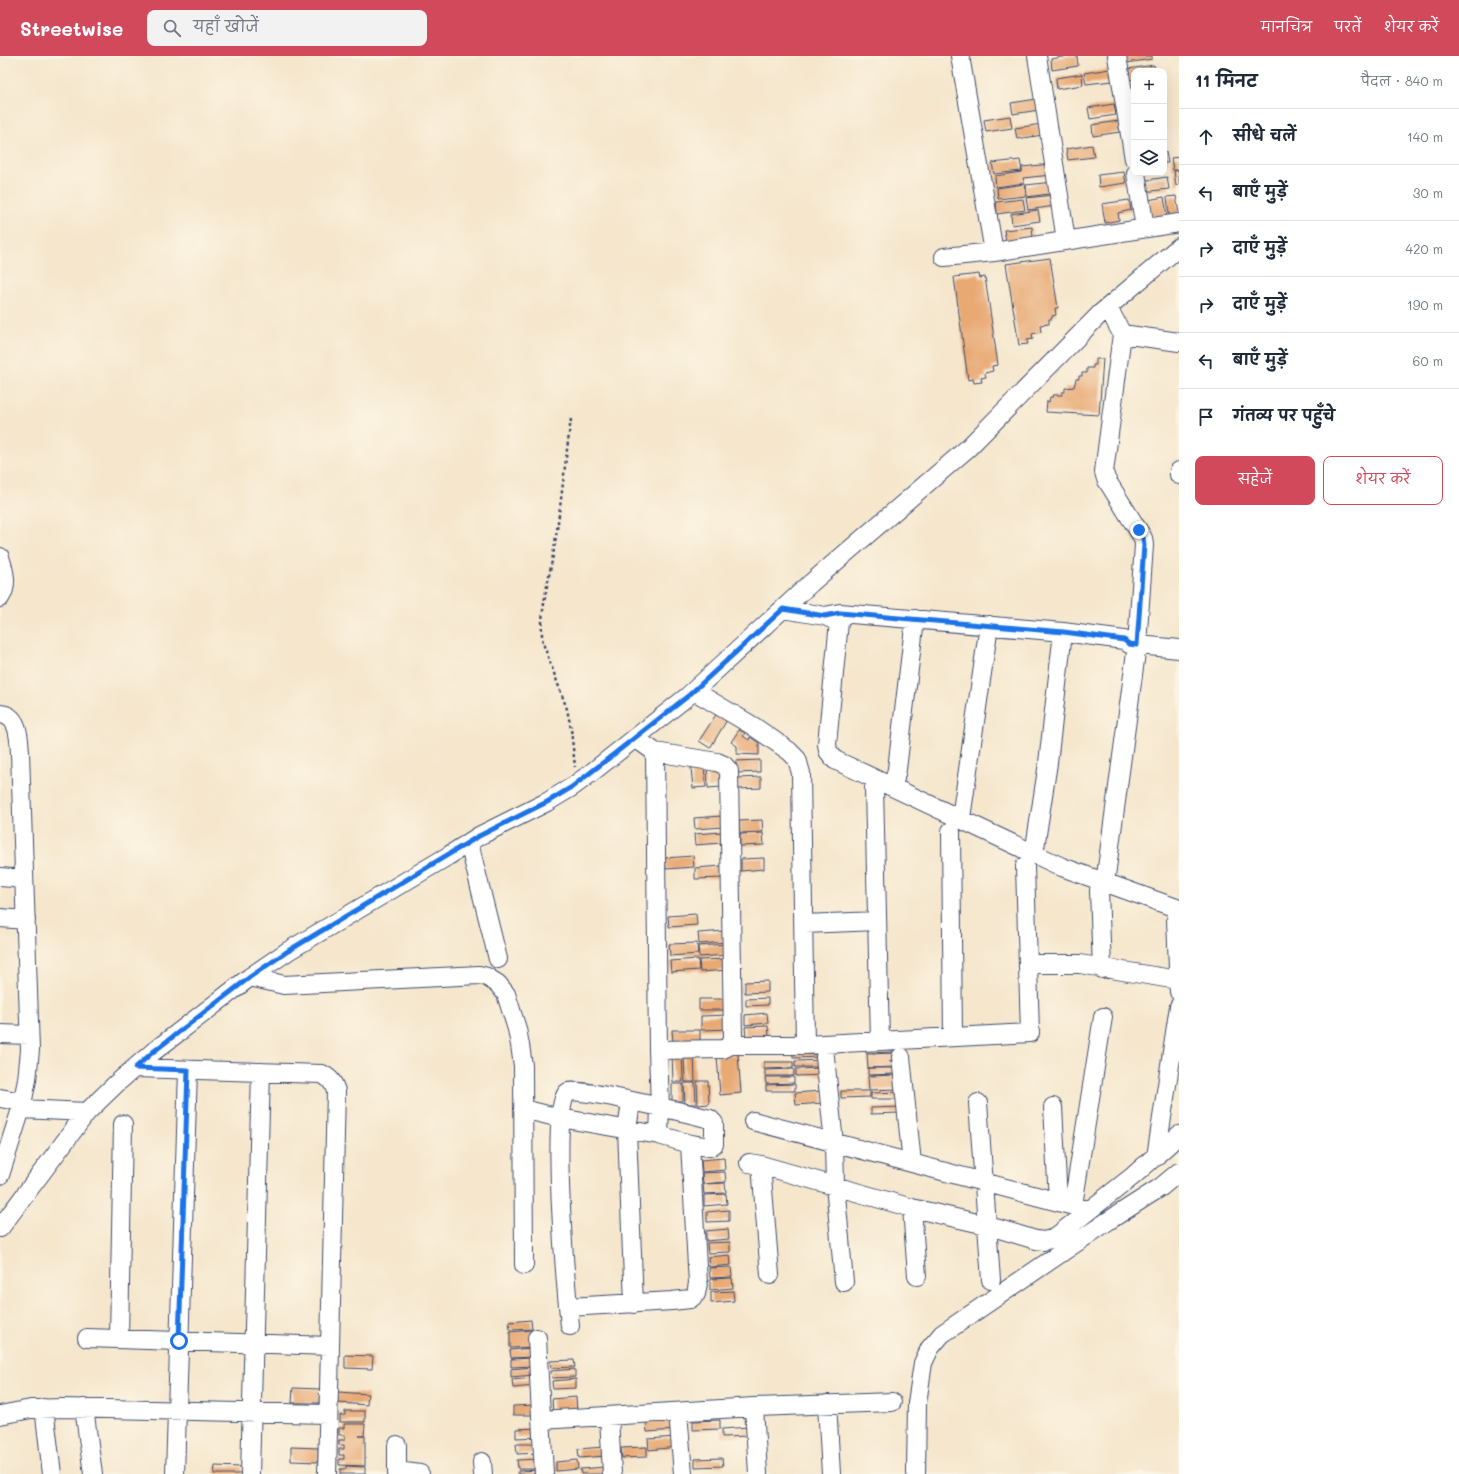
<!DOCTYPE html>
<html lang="hi">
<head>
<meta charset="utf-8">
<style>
	:root { --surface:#fff; --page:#f2f2f3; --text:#1f2937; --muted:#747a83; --line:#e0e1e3; --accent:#d1495b }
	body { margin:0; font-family:Mali,"Playpen Sans Deva",sans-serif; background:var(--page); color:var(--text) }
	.controls { position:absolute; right:12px; top:12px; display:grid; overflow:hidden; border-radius:8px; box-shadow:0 4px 16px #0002 }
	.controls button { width:36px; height:36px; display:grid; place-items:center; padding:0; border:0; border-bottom:1px solid var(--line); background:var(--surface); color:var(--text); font:20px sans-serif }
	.stop { position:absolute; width:12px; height:12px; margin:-9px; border:3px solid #1a73e8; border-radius:50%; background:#fff }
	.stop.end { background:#1a73e8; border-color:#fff; box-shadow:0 1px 4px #0008 }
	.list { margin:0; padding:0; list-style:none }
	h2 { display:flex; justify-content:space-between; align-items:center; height:52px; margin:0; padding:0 16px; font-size:17px }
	h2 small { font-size:13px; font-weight:400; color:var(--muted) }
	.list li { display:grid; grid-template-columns:26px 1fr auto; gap:12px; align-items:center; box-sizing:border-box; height:56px; padding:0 16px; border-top:1px solid var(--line) }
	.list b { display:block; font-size:15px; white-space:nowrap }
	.list em { font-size:13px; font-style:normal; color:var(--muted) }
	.actions { display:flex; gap:8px; padding:12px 16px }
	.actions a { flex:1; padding:9px 0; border:1px solid var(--accent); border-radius:8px; text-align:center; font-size:14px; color:var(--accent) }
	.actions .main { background:var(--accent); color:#fff }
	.icon { flex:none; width:22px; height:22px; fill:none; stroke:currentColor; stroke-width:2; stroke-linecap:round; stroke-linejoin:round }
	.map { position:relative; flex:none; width:1179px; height:1418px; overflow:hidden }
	header { display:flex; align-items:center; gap:24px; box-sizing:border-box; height:56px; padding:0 20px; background:var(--accent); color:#fff }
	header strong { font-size:19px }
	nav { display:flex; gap:22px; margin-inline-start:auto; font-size:14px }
	.search { width:280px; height:36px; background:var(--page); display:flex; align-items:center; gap:10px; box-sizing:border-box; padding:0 14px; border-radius:8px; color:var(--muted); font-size:15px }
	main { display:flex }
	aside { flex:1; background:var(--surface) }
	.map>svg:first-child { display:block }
	.building { fill:#e8a973 }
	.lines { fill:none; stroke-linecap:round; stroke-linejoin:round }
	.minor-casing { stroke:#3c4a6e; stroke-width:20 }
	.path { stroke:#3c4a6e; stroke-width:2.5; stroke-dasharray:3 3; stroke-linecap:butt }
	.minor { stroke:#fff; stroke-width:18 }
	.route { stroke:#1a73e8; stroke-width:5 }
</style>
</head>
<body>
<header>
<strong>Streetwise</strong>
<div class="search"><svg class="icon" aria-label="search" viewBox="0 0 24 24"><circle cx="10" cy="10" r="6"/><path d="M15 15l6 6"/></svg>यहाँ खोजें</div>
<nav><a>मानचित्र</a><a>परतें</a><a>शेयर करें</a></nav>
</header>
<main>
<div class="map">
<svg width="1179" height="1418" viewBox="0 0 1179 1418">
	<rect width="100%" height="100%" fill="#fcf5e5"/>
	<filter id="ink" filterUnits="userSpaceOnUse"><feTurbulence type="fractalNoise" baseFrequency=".025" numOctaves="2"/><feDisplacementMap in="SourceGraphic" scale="8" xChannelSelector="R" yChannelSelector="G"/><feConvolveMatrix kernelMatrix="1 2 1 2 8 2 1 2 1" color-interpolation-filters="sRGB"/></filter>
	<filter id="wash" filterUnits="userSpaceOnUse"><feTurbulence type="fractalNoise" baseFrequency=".012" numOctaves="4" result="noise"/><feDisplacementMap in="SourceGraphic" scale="16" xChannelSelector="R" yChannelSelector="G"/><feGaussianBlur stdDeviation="0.9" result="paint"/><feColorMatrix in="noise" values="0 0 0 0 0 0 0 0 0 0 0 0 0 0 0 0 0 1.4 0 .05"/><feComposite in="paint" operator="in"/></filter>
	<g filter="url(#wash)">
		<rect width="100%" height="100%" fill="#f5e6cc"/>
		<g id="blocks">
			<path class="building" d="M1068 0H1077L1078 10 1052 14 1051 3Z
				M1125 0H1152V3L1126 7Z
				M1154 9 1155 15H1134V23L1129 24 1128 13Z
				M1110 13 1112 25 1086 28 1084 17Z
				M1082 18 1083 29 1057 33 1056 22Z
				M1037 43 1039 54 1013 58 1011 47Z
				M1114 48 1116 59 1090 63 1088 52Z
				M1010 60 1012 72 986 76 984 64Z
				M1118 65 1120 76 1093 80 1092 69Z
				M1042 68 1043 79 1017 83 1015 72Z
				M1092 89 1094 101 1068 104 1066 93Z
				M1164 96H1166L1168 107H1164Z
				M1179 101V114H1173L1171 102Z
				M1020 104 1022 115 994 118 992 107Z
				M1050 108 1051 119 1023 122 1024 127 996 131 995 120 1022 116V111Z
				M1179 114V129L1176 130 1174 115Z
				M1124 116 1126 127 1099 131 1098 119Z
				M1167 121 1169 133 1143 136 1141 125Z
				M1053 126 1055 137 1027 141 1026 129Z
				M1025 128 1026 140 998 143 997 132Z
				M1054 139 1055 150 1028 154 1026 142Z
				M1176 140 1179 158 1169 159 1167 141Z
				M1164 141 1167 160 1152 163 1148 144Z
				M1023 143 1025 154 997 158 996 146Z
				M1129 144 1131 154 1118 157 1119 164 1105 167 1102 148Z
				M1038 154 1040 165 1012 169 1011 158Z
				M1032 171 1033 182 1006 185 1004 174Z
				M1050 202 1058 252H1055L1056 259 1052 260V263H1049V268L1040 269 1041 276 1032 278 1033 283 1027 284 1028 288 1019 289 1006 208Z
				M979 218 980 222 985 221 998 309 992 310 993 315 985 317 986 321 981 322 982 326 974 327 973 323 968 324 954 221Z
				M1096 303H1103L1099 359 1046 356 1047 345 1049 346 1050 341H1053V339H1062V336H1065V332L1074 331 1076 323H1079V320H1082V317H1087V312H1093V309H1096Z
				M717 657 727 664 710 692 699 685Z
				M739 674 745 677 743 680 749 684 750 681 759 687V699L737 698V690L731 686Z
				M760 704V716L737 717 736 705Z
				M704 711 706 731 693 732 691 712Z
				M720 711 721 731 708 732 707 712Z
				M761 721V732L738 733V722Z
				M722 760 723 771 695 773 694 762Z
				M762 764 763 776 740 777 739 765Z
				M722 776V787L695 789 694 778Z
				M763 777 764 789 740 790V778Z
				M693 800 694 811 666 813 665 802Z
				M764 802V813L741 815V803Z
				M722 810 723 822 695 823V812Z
				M696 858 697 869 669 871 668 860Z
				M726 875V886L699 888 698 877Z
				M697 887 698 898 670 900 669 888Z
				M726 888 727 899 699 901 698 890Z
				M698 903 699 914 671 916 670 905Z
				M727 903 728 914 700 916 699 904Z
				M768 925V936L745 937V926Z
				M768 942V949L746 950V943Z
				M699 943H727V954H699Z
				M767 957 768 967 745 969V959Z
				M729 959 730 973 701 974V960Z
				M768 970 769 980 746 981 745 971Z
				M672 974H700V985H673Z
				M866 990H895V996L866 997Z
				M793 995H822V1001L793 1002Z
				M672 997H682L683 1026H673Z
				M684 997H694L695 1026H685Z
				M896 997V1004L889 1005 896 1004V1011L868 1012 867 998Z
				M738 998 741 1037 720 1039 717 1000Z
				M823 1004 824 1011H795V1005Z
				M764 1006H793V1012L764 1013Z
				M825 1012V1019L796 1020V1013Z
				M868 1012H896V1018L868 1019Z
				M794 1013V1020H765V1014Z
				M897 1019 898 1033 869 1034 868 1020Z
				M765 1021H794V1027L766 1028Z
				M697 1025H708L709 1048 698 1049Z
				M684 1027H695L696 1048H685Z
				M672 1028H683V1045H672Z
				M795 1028V1035H766V1029Z
				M822 1035 823 1047 796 1049 795 1037Z
				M841 1035H870V1041L841 1042Z
				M900 1036V1043H871V1037Z
				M900 1051V1057L871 1058V1052Z
				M724 1102 725 1114 702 1116 701 1104Z
				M725 1116 726 1126 703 1128 702 1117Z
				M725 1127 726 1137 704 1138 703 1128Z
				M726 1138 727 1148 704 1150V1139Z
				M729 1154V1165L707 1166V1156Z
				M728 1173 729 1183 706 1185V1175Z
				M730 1186V1196L708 1197 707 1187Z
				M730 1199 731 1209 709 1211 708 1201Z
				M731 1211 732 1221 710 1222 709 1212Z
				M732 1222 733 1232 710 1234V1223Z
				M733 1235 734 1245 711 1247V1236Z
				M531 1264 532 1273 510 1274 509 1266Z
				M532 1274V1291L510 1292V1276Z
				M532 1292 533 1301 511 1302 510 1294Z
				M345 1299 373 1300 372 1313 345 1312Z
				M533 1302V1310L511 1311V1303Z
				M574 1304 575 1311 551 1312 550 1305Z
				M533 1311 534 1319 511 1321V1313Z
				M575 1313V1321L552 1322 551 1315Z
				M534 1322 535 1330 513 1332 512 1324Z
				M576 1323V1332L553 1333 552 1325Z
				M293 1332 320 1333 319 1347H292Z
				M338 1336 368 1338 367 1349 338 1347Z
				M576 1341 577 1355 553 1357 552 1343Z
				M536 1349 537 1359H513V1350Z
				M345 1355H365V1366H340V1359H345Z
				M674 1364 675 1374 647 1376 646 1366Z
				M720 1364V1373L693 1374V1365Z
				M344 1368H365L364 1380H359H365V1410L339 1409V1403H344V1399H339V1393H344V1389H339V1384H345V1379H339V1372H344Z
				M749 1371 750 1380 722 1381V1373Z
				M539 1372V1381L516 1382V1373Z
				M676 1381 677 1391 649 1394 648 1383Z
				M516 1388H540V1397L517 1398Z
				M291 1391 318 1392V1406L291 1405Z
				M604 1391 605 1400 579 1402 578 1393Z
				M647 1391V1401L622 1402 621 1392Z
				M722 1402 723 1410 695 1411V1403Z
				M540 1403 541 1413H518L517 1404Z
				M577 1404 578 1413 556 1415V1406Z
				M215 1410 242 1411 241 1418H214Z
				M346 1410 365 1411V1418H340V1413H346Z
				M605 1411V1418H581L580 1413Z
				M541 1414V1418H518V1415Z"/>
		</g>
	</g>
	<g filter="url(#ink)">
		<use href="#blocks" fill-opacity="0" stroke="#3c4a6e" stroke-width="1"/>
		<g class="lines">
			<defs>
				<path id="minor" d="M960 0 994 196
					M1037 0 1066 184
					M1117 0 1134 103
					M1136 117 1145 172
					M944 201 994 196 1179 167
					M1122 278 1179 286
					M1179 419V415
					M0 501C4 514 9 529 0 542
					M783 553 825 560 836 565
					M825 560 840 557 1063 576 1124 584 1129 588 1179 593
					M839 566 827 688 828 695 835 704 1062 811 1179 853
					M694 635 753 670 789 695 797 703 801 717 805 989
					M0 658C19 659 19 682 20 697L30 994 27 1024 21 1053 0 1119
					M635 682 655 696 717 706 724 709 729 715 733 982 731 989 723 993 658 994
					M655 696 658 994 660 1051 659 1079
					M893 731 897 713 915 563
					M874 732 880 985
					M961 762 989 569
					M951 775 953 981
					M469 787 498 903
					M1034 798 1048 707 1063 576
					M0 821 24 823
					M1105 827 1137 589 1144 489 1143 482 1106 423 1104 416 1122 278 1108 251
					M1099 834 1102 913
					M0 862 26 864
					M1176 863 1179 936
					M804 868 877 865
					M1028 908H1080L1178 924
					M250 921 284 929 479 919 487 921 498 928 506 938 517 973 520 989 523 1010 524 1209
					M0 978 29 979
					M731 989H805L1030 977 1025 810
					M825 1001 834 1087 835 1129 844 1226
					M901 1001 912 1107
					M135 1012 322 1018C330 1022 333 1026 336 1035L327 1418
					M0 1042 22 1046
					M631 1046 627 1074 634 1248
					M978 1047 991 1224
					M1053 1051 1058 1145
					M21 1053 87 1056
					M523 1053 560 1062 659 1079 690 1088 710 1091 714 1088V1067L710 1063C691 1058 578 1031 568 1036 549 1046 567 1242 570 1270
					M753 1065 1089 1154
					M1156 1101 1179 950
					M749 1107 761 1109 912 1152 986 1169 1036 1184 1044 1185 1054 1182 1133 1120 1179 1079
					M761 1109 770 1219
					M1073 1149 1103 961
					M912 1152 917 1220
					M0 1172 87 1056 117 1027 153 996 250 921 288 895 448 800 479 780 547 746 572 731 591 717 688 640 811 527 968 392 1101 257 1179 191
					M568 1251 672 1245 690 1243 696 1238 698 1227 690 1088
					M87 1282 330 1290
					M537 1282 544 1418
					M119 1283 123 1068
					M827 1348 831 1418
					M754 1351 758 1418
					M44 1352 52 1418
					M84 1352 93 1418
					M678 1356 683 1418
					M0 1359 31 1353 62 1352 328 1358
					M609 1360 612 1418
					M541 1364 754 1351 892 1346
					M397 1389V1418
					M482 1406 483 1418
					M397 1415 420 1418
					M175 1418 188 1014
					M250 1418 261 1016
					M916 1418 917 1347 923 1307 930 1292 942 1278 1108 1165 1161 1131 1179 1116"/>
			</defs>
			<use href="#minor" class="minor-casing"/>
			<path class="path" d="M571 363C565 406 561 450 554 493 550 520 538 561 543 587L567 653 571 673 575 711"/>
			<use href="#minor" class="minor"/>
		</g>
	</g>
	<g class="lines" filter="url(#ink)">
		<path class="route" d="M179 1285 188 1014 135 1012 153 996 250 921 288 895 479 780 547 746 572 731 688 640 783 553 825 560 840 557 1064 576 1124 584 1129 588 1137 589 1144 489 1143 482 1139 474"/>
	</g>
</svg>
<div class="controls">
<button>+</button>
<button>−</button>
<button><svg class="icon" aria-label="layers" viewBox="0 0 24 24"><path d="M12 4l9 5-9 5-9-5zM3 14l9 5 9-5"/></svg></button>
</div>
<div class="stop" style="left:179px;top:1285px"></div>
<div class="stop end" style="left:1139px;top:474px"></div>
</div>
<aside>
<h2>11 मिनट<small>पैदल · 840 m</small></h2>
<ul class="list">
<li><svg class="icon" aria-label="ahead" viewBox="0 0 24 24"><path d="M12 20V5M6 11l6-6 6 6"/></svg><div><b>सीधे चलें</b></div><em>140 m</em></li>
<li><svg class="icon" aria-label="left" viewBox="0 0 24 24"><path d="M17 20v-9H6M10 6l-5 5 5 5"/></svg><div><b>बाएँ मुड़ें</b></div><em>30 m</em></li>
<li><svg class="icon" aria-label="right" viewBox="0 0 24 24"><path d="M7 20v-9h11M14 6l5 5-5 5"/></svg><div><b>दाएँ मुड़ें</b></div><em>420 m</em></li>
<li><svg class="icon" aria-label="right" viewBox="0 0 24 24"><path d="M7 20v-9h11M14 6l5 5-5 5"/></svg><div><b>दाएँ मुड़ें</b></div><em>190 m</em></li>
<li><svg class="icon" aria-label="left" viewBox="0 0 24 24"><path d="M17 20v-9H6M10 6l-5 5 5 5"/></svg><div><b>बाएँ मुड़ें</b></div><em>60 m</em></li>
<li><svg class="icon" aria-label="arrive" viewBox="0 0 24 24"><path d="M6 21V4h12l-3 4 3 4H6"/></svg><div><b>गंतव्य पर पहुँचे</b></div></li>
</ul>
<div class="actions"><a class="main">सहेजें</a><a>शेयर करें</a></div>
</aside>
</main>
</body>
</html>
